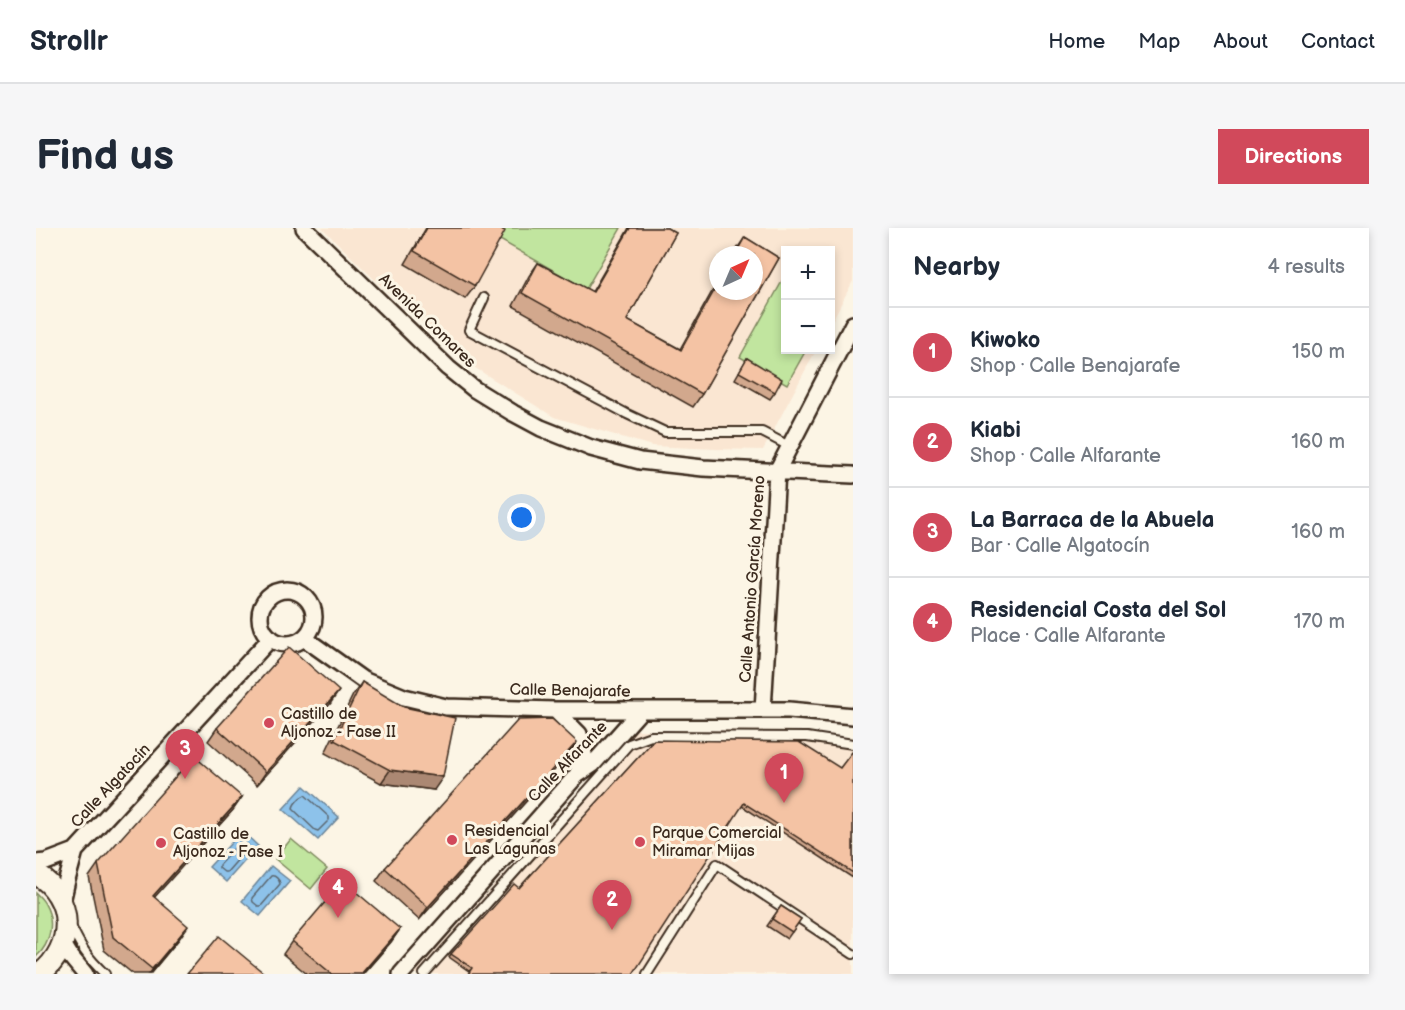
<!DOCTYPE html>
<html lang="en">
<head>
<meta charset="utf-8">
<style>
	:root { --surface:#fff; --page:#f6f6f7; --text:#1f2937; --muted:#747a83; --line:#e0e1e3; --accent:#d1495b }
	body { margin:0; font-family:"Balsamiq Sans",sans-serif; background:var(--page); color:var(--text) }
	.controls { position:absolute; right:18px; top:18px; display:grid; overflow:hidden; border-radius:0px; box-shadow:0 3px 9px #0003 }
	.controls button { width:54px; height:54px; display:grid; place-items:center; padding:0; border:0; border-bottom:2px solid var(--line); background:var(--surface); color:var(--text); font:30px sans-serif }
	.compass { position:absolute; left:673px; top:18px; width:54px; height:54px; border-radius:50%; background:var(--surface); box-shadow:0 3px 9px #0003; rotate:44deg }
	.you { position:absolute; left:486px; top:290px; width:21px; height:21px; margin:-15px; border:4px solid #fff; border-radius:50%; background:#1a73e8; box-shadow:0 0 0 9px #1a73e833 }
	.badge { display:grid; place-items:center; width:39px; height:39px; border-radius:50%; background:var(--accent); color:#fff; font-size:20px; font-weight:700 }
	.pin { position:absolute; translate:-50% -50px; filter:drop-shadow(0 2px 3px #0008) }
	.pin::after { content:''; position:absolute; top:32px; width:21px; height:18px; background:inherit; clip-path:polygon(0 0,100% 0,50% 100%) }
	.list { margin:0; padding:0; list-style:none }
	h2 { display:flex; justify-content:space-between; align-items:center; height:78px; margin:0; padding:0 24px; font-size:26px }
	h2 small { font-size:20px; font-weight:400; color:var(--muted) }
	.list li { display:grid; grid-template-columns:39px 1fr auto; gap:18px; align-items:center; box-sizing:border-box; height:90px; padding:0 24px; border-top:2px solid var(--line) }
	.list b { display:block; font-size:22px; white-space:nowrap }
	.list p { margin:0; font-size:20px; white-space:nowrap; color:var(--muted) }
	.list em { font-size:20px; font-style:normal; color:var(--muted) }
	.map { position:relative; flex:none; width:817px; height:746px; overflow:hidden; border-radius:0px }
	header { display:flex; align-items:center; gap:36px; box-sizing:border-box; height:84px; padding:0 30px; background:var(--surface); border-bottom:2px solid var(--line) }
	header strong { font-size:28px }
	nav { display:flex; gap:33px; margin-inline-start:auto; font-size:21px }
	.intro { display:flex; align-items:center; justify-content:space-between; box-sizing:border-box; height:144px; padding:0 36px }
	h1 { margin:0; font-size:42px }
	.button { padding:15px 27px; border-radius:0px; background:var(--accent); color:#fff; font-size:21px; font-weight:700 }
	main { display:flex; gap:36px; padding:0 36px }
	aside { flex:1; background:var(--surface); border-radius:0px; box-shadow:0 3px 9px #0003 }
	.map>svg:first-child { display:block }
	.built { fill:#fae6d2; fill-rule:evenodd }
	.green { fill:#c1e59f; stroke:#7e885e; stroke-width:1.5 }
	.water { fill:#8dc2ea; stroke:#6c8598; stroke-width:1.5 }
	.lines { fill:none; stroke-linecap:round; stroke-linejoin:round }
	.shore { stroke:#5c6770; stroke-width:1.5 }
	.service-casing { stroke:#3b2a1e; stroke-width:12 }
	.minor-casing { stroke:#3b2a1e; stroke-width:20 }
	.tertiary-casing { stroke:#3b2a1e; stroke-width:24 }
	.service { stroke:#fcf5e5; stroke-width:8 }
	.minor { stroke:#fcf5e5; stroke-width:15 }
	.tertiary { stroke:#fcf5e5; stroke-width:20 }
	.wall { fill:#d2a88d; stroke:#3b2a1e; stroke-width:1.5 }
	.shaded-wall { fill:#ab8873; stroke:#3b2a1e; stroke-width:1.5 }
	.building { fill:#f4c3a4; stroke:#3b2a1e; stroke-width:1.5 }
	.poi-dot { fill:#d1495b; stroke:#fcf5e5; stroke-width:2 }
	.labels { text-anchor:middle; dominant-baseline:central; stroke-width:6; stroke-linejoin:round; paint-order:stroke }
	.street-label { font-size:16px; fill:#3b2a1e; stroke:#fcf5e5 }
	.poi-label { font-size:16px; fill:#3b2a1e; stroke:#fcf5e5; text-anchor:start }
</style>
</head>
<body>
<header>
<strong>Strollr</strong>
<nav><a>Home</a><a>Map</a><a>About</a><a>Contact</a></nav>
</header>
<div class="intro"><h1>Find us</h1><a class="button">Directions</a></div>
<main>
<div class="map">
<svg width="817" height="746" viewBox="0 0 817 746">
	<rect width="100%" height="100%" fill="#fcf5e5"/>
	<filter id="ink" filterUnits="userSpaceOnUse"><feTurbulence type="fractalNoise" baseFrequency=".0167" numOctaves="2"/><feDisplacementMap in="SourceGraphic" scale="12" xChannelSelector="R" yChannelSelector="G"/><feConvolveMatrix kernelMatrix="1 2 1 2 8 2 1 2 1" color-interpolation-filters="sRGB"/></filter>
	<g filter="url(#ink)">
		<path class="built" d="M286 0H817V53L795 95 794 22H750V122H780L727 222 679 221 616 218 518 189 433 136 346 59ZM682 27H718V63H682Z
			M598 502 763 503 817 510V746H378Z"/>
		<path class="green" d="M443 0H585L550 61Z
			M749 48 750 122H770L751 156 704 129Z
			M255 611 291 641 275 661 239 631Z
			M0 665C3 668 7 672 9 676 19 693 15 716 0 729Z"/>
		<path class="water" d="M268 558 303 589 282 612 247 581Z
			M206 603 222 618 190 654 173 639Z
			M235 638 254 653 224 688 206 673Z"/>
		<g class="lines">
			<path class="shore" d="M269 567 293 589V592L282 603 279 602 257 581C257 576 264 569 269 567Z
				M207 613 212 617V620L191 644H188L183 640V637L204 614Z
				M235 648C239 647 244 652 244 656L225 678H222L217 674 216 670Z"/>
			<defs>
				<path id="service" d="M448 70 433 102 591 186 629 204H726L753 218
					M34 696C45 719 50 728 69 746
					M388 746 593 516 615 508 771 509 817 516
					M611 746 681 636 817 726"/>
				<path id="minor" d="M268 0 412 140 438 161 477 185 505 200 555 220 604 233 667 240 817 247
					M224 389a27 27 0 1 1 54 0a27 27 0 1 1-54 0Z
					M268 410 327 452 368 469 410 479 519 482H753L817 488
					M519 482 543 506 548 526 541 547
					M727 482 741 243 817 96
					M39 623 235 410
					M0 635 10 634 39 623 31 652 26 674
					M27 716 35 729 49 746
					M365 746 541 547 557 536 605 482"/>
				<path id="tertiary" d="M0 646C39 669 39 719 4 746"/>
			</defs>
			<use href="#service" class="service-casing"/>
			<use href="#minor" class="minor-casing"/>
			<use href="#tertiary" class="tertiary-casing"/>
			<use href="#service" class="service"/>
			<use href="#minor" class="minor"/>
			<use href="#tertiary" class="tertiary"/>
		</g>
		<path class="wall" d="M390 0H463L439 58 429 71 369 36Z
			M593 0H631L640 5 591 92 644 121 682 53V63H718V27H697L709 9 743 30 666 166 657 179 477 78 493 48 502 35 556 64Z
			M711 130 739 164 734 171 699 151Z
			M326 454 398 562 345 555 289 525 317 467Z
			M294 476 221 557 172 513 181 500Z
			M618 512 804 540 817 524V650L706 578 433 743 413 729 415 726 483 660Z
			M532 527 383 692 340 653 349 640Z
			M206 569 197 582 118 669 143 711 114 746H97L68 722 53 649 62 636Z
			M745 678 765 691 751 711 731 698Z
			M364 701 355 714 327 746H271L247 726 256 713Z"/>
		<path class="shaded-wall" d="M303 463 294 476 221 557 230 544Z
			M541 514 532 527 383 692 392 679Z
			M354 542 407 549 398 562 345 555Z
			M206 569 197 582 108 681 117 668Z
			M152 698 143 711 114 746H113Z
			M364 701 355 714 327 746H325Z"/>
		<path class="building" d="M391 0H463L469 3 439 58 378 23Z
			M594 0H631L640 5 591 92 645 122 682 56V63H718V27H699L709 9 743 30 666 166 486 65 502 35 557 64Z
			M711 130 746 151 739 164 703 144Z
			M253 419 303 463 230 544 181 500Z
			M326 454 368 479 419 490 407 549 354 542 298 512Z
			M516 491 541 514 392 679 349 640 482 492Z
			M618 512 763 514 804 540 816 524H817V645L708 575 597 746H432L436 740 415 726 478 656 483 660Z
			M158 528 206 569 117 668 152 698 116 741 77 709 62 636Z
			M307 653 364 701 325 746H296L256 713Z
			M745 678 765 691 756 704 736 691Z
			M183 708 229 746H151Z"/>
	</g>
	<g class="poi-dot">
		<circle cx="233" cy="495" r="6"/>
		<circle cx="416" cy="612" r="6"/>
		<circle cx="604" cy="614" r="6"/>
		<circle cx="125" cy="615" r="6"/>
	</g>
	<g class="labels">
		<g class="street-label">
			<text transform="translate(391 93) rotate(44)">Avenida Comares</text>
			<text transform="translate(717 351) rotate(-86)">Calle Antonio García Moreno</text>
			<text transform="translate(534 463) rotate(1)">Calle Benajarafe</text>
			<text transform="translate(532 534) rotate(-46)">Calle Alfarante</text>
			<text transform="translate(75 558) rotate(-47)">Calle Algatocín</text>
		</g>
		<g class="poi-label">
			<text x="245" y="486">Castillo de<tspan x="245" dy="18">Aljonoz - Fase II</tspan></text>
			<text x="428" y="603">Residencial<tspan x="428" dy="18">Las Lagunas</tspan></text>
			<text x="616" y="605">Parque Comercial<tspan x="616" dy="18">Miramar Mijas</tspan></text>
			<text x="137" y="606">Castillo de<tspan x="137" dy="18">Aljonoz - Fase I</tspan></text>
		</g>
	</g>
</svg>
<div class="controls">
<button>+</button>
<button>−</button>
</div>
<svg class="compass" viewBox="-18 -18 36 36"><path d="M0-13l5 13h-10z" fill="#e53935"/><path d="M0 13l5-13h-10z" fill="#747a83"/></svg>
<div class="you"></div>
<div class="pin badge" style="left:748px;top:575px">1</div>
<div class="pin badge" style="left:576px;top:702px">2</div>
<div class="pin badge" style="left:149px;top:551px">3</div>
<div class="pin badge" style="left:302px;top:690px">4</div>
</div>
<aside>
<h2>Nearby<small>4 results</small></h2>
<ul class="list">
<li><span class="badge">1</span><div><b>Kiwoko</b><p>Shop · Calle Benajarafe</p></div><em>150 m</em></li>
<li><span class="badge">2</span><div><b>Kiabi</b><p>Shop · Calle Alfarante</p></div><em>160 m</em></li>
<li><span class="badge">3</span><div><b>La Barraca de la Abuela</b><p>Bar · Calle Algatocín</p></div><em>160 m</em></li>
<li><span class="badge">4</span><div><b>Residencial Costa del Sol</b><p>Place · Calle Alfarante</p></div><em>170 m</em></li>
</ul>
</aside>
</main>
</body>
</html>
